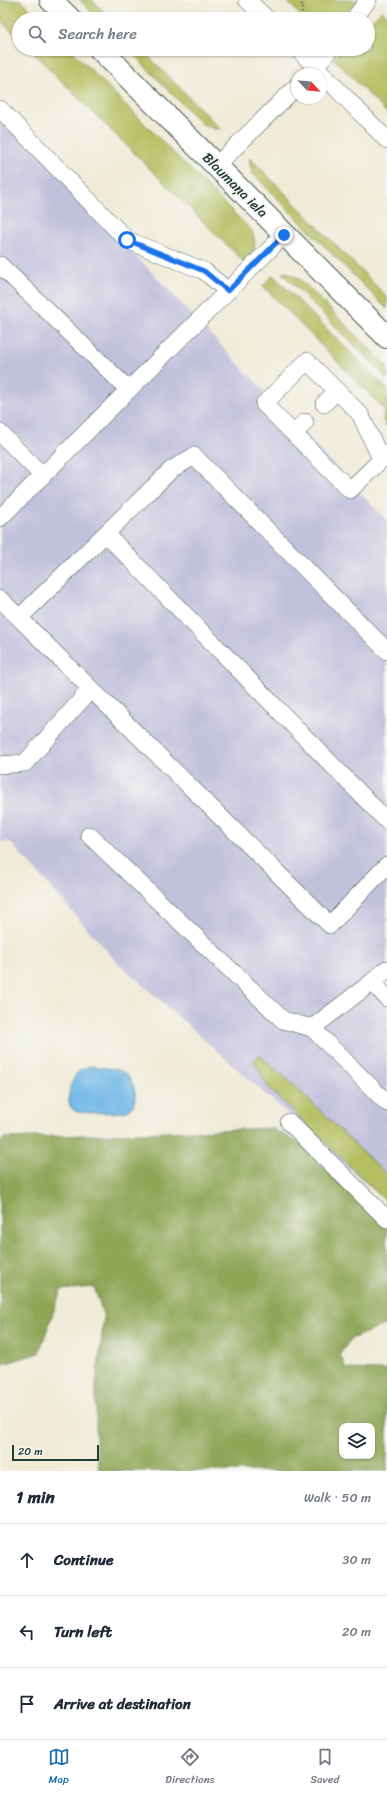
<!DOCTYPE html>
<html lang="en">
<head>
<meta charset="utf-8">
<style>
	:root { --surface:#fff; --page:#f2f2f3; --text:#1f2937; --muted:#747a83; --line:#e0e1e3; --accent:#1f6fb2 }
	body { margin:0; font-family:Sriracha,sans-serif; background:var(--page); color:var(--text) }
	.controls { position:absolute; right:12px; bottom:12px; display:grid; overflow:hidden; border-radius:8px; box-shadow:0 1px 3px #0004 }
	.controls button { width:36px; height:36px; display:grid; place-items:center; padding:0; border:0; border-bottom:1px solid var(--line); background:var(--surface); color:var(--text); font:20px sans-serif }
	.compass { position:absolute; left:291px; top:68px; width:36px; height:36px; border-radius:50%; background:var(--surface); box-shadow:0 1px 3px #0004; rotate:116deg }
	.scale { position:absolute; left:12px; bottom:10px; width:87px; box-sizing:border-box; padding-left:4px; border:2px solid #1f3d34; border-top:0; font-size:11px; line-height:14px; white-space:nowrap; color:#1f3d34; -webkit-text-stroke:3px #f6f6f2; paint-order:stroke }
	.stop { position:absolute; width:12px; height:12px; margin:-9px; border:3px solid #1a73e8; border-radius:50%; background:#fff }
	.stop.end { background:#1a73e8; border-color:#fff; box-shadow:0 1px 4px #0008 }
	.list { margin:0; padding:0; list-style:none }
	h2 { display:flex; justify-content:space-between; align-items:center; height:52px; margin:0; padding:0 16px; font-size:17px }
	h2 small { font-size:13px; font-weight:400; color:var(--muted) }
	.list li { display:grid; grid-template-columns:26px 1fr auto; gap:12px; align-items:center; box-sizing:border-box; height:72px; padding:0 16px; border-top:1px solid var(--line) }
	.list b { display:block; font-size:15px; white-space:nowrap }
	.list em { font-size:13px; font-style:normal; color:var(--muted) }
	.icon { flex:none; width:22px; height:22px; fill:none; stroke:currentColor; stroke-width:2; stroke-linecap:round; stroke-linejoin:round }
	.map { position:relative; flex:none; width:387px; height:1471px; overflow:hidden }
	.search { position:absolute; background:var(--surface); box-shadow:0 1px 3px #0004; left:12px; right:12px; top:12px; height:44px; display:flex; align-items:center; gap:10px; box-sizing:border-box; padding:0 14px; border-radius:22px; color:var(--muted); font-size:15px }
	.sheet { height:268px; background:var(--surface) }
	nav { display:flex; justify-content:space-around; align-items:center; box-sizing:border-box; height:56px; border-top:1px solid var(--line); background:var(--surface); font-size:11px; color:var(--muted) }
	nav a { display:grid; justify-items:center; gap:2px }
	nav .on { color:var(--accent) }
	.map>svg:first-child { display:block }
	.industrial { fill:#c2c1dc }
	.green { fill:#b4bf61; stroke:#6a7e4a }
	.forest { fill:#8fa657; stroke:#577246; fill-rule:evenodd }
	.water { fill:#70b7e7; stroke:#487a8e }
	.lines { fill:none; stroke-linecap:round; stroke-linejoin:round }
	.lane-casing { stroke:#3e574c; stroke-width:18 }
	.street-casing { stroke:#3e574c; stroke-width:24 }
	.path { stroke:#3e574c; stroke-width:2.5; stroke-dasharray:1 3; stroke-linecap:butt }
	.lane { stroke:#fff; stroke-width:17 }
	.street { stroke:#fff; stroke-width:22 }
	.route { stroke:#1a73e8; stroke-width:5 }
	.labels { text-anchor:middle; dominant-baseline:central; stroke-width:4; stroke-linejoin:round; paint-order:stroke }
	.street-label { font-size:14px; fill:#1f3d34; stroke:#f6f6f2 }
</style>
</head>
<body>
<div class="map">
<svg width="387" height="1471" viewBox="0 0 387 1471">
	<rect width="100%" height="100%" fill="#f6f6f2"/>
	<filter id="ink" filterUnits="userSpaceOnUse"><feTurbulence type="fractalNoise" baseFrequency=".025" numOctaves="2"/><feDisplacementMap in="SourceGraphic" scale="8" xChannelSelector="R" yChannelSelector="G"/><feConvolveMatrix kernelMatrix="1 2 1 2 8 2 1 2 1" color-interpolation-filters="sRGB"/></filter>
	<filter id="wash" filterUnits="userSpaceOnUse"><feTurbulence type="fractalNoise" baseFrequency=".012" numOctaves="4" result="noise"/><feDisplacementMap in="SourceGraphic" scale="16" xChannelSelector="R" yChannelSelector="G"/><feGaussianBlur stdDeviation="0.9" result="paint"/><feColorMatrix in="noise" values="0 0 0 0 0 0 0 0 0 0 0 0 0 0 0 0 0 1.4 0 .05"/><feComposite in="paint" operator="in"/></filter>
	<g filter="url(#wash)">
		<rect width="100%" height="100%" fill="#f0ebd7"/>
		<path class="industrial" d="M0 112 387 521V1202L116 961 10 842H0Z"/>
		<path class="green" d="M0 0H21L40 19H19V39L0 20Z
			M80 0H92L111 19H98Z
			M286 0H362L335 19H304Z
			M382 10 387 15V113L334 59 343 49H368V24Z
			M29 49H70L252 231C257 244 256 253 243 261Z
			M128 49H141L221 129H214L202 124Z
			M250 158 387 297V309L253 174 250 165Z
			M287 272 301 280 387 366V378L282 273Z
			M273 275 387 389V427L383 419 385 410 263 286Z
			M259 1055 286 1078 387 1175V1202L268 1087 254 1061Z"/>
		<path class="forest" d="M272 1128 302 1145 387 1228V1324L351 1339 340 1354 346 1369 387 1370V1471H99L96 1449V1384L104 1317 94 1287 61 1290 39 1353 0 1365V1141L5 1138ZM342 1426H372V1456H342Z"/>
		<path class="water" d="M90 1066C100 1068 115 1067 123 1072 136 1080 142 1106 124 1112 120 1113 80 1113 77 1112 62 1106 70 1080 79 1071 81 1069 87 1068 90 1066Z"/>
	</g>
	<g filter="url(#ink)">
		<g class="lines">
			<defs>
				<path id="lane" d="M247 0 267 19
					M354 19 368 0
					M298 49 387 140
					M309 74 330 49
					M0 109 127 240 204 271 228 291
					M216 166 297 86
					M0 265 129 390
					M324 404 336 391
					M0 433 43 476
					M294 434 305 422
					M381 459 360 414 307 361 264 404 350 490 387 454
					M0 518 284 235
					M106 534 387 821
					M0 599 330 925 387 865
					M19 618 171 470 194 456 387 651
					M0 765 25 763 91 689
					M89 835 283 1020 312 1028 372 982 387 969
					M372 982 387 998
					M312 1028 387 1103
					M289 1122 387 1219"/>
				<path id="street" d="M51 0 70 19
					M100 49 387 337"/>
			</defs>
			<use href="#lane" class="lane-casing"/>
			<use href="#street" class="street-casing"/>
			<path class="path" d="M302 0V19"/>
			<use href="#lane" class="lane"/>
			<use href="#street" class="street"/>
		</g>
	</g>
	<g class="lines" filter="url(#ink)">
		<path class="route" d="M127 240 204 271 228 291 284 235"/>
	</g>
	<g class="labels">
		<g class="street-label">
			<text transform="translate(235 185) rotate(45)">Blaumaņa iela</text>
		</g>
	</g>
</svg>
<div class="controls">
<button><svg class="icon" aria-label="layers" viewBox="0 0 24 24"><path d="M12 4l9 5-9 5-9-5zM3 14l9 5 9-5"/></svg></button>
</div>
<svg class="compass" viewBox="-18 -18 36 36"><path d="M0-13l5 13h-10z" fill="#e53935"/><path d="M0 13l5-13h-10z" fill="#747a83"/></svg>
<div class="scale">20 m</div>
<div class="stop" style="left:127px;top:240px"></div>
<div class="stop end" style="left:284px;top:235px"></div>
<div class="search"><svg class="icon" aria-label="search" viewBox="0 0 24 24"><circle cx="10" cy="10" r="6"/><path d="M15 15l6 6"/></svg>Search here</div>
</div>
<section class="sheet">
<h2>1 min<small>Walk · 50 m</small></h2>
<ul class="list">
<li><svg class="icon" aria-label="ahead" viewBox="0 0 24 24"><path d="M12 20V5M6 11l6-6 6 6"/></svg><div><b>Continue</b></div><em>30 m</em></li>
<li><svg class="icon" aria-label="left" viewBox="0 0 24 24"><path d="M17 20v-9H6M10 6l-5 5 5 5"/></svg><div><b>Turn left</b></div><em>20 m</em></li>
<li><svg class="icon" aria-label="arrive" viewBox="0 0 24 24"><path d="M6 21V4h12l-3 4 3 4H6"/></svg><div><b>Arrive at destination</b></div></li>
</ul>
</section>
<nav>
<a class="on"><svg class="icon" aria-label="map" viewBox="0 0 24 24"><path d="M3 6l6-2 6 2 6-2v14l-6 2-6-2-6 2zM9 4v14M15 6v14"/></svg>Map</a>
<a><svg class="icon" aria-label="directions" viewBox="0 0 24 24"><path d="M12 3l9 9-9 9-9-9zM9 14v-3h6M13 9l2 2-2 2"/></svg>Directions</a>
<a><svg class="icon" aria-label="saved" viewBox="0 0 24 24"><path d="M7 4h10v16l-5-4-5 4z"/></svg>Saved</a>
</nav>
</body>
</html>
